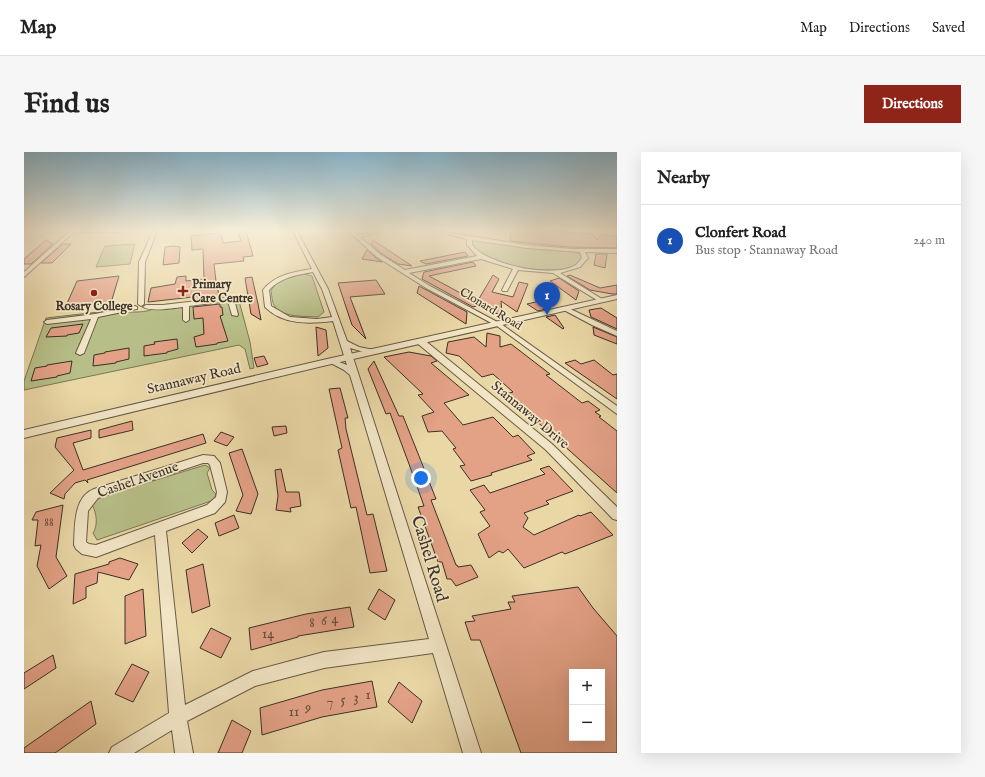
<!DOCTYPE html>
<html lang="en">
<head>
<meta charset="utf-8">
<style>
	:root { --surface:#fff; --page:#f6f6f6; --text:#222; --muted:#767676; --line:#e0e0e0; --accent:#8f2418 }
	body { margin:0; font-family:"IM FELL English",serif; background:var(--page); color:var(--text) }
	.controls { position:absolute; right:12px; bottom:12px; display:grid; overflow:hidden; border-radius:0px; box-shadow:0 4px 16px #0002 }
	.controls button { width:36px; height:36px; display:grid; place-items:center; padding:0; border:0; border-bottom:1px solid var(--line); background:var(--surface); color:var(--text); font:20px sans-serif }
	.you { position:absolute; left:397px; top:326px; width:14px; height:14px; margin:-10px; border:3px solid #fff; border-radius:50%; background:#1a73e8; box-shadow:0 0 0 6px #1a73e833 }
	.badge { display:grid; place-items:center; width:26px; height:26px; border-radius:50%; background:var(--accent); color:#fff; font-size:13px; font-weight:700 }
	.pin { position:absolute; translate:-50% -33px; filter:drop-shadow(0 1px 2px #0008) }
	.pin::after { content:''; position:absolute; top:21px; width:14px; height:12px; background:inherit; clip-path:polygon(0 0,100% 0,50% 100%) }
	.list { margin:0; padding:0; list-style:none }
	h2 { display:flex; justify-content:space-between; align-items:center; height:52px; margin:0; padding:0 16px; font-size:17px }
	h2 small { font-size:13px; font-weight:400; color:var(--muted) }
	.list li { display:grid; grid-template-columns:26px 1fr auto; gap:12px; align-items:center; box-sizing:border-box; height:72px; padding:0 16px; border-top:1px solid var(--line) }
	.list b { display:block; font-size:15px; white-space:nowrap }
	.list p { margin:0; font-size:13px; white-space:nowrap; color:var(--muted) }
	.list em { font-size:13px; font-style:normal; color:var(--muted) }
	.map { position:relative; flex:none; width:593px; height:601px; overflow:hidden; border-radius:0px }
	header { display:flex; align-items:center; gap:24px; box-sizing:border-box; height:56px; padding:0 20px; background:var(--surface); border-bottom:1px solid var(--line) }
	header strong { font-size:19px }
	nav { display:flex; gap:22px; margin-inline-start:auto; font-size:14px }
	.intro { display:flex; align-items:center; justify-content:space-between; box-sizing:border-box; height:96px; padding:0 24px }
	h1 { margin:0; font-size:28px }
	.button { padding:10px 18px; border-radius:0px; background:var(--accent); color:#fff; font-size:14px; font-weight:700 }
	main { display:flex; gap:24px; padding:0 24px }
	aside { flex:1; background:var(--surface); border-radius:0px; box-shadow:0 4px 16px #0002 }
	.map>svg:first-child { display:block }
	.green { fill:#b7be87; stroke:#797756 }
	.building { fill:#e3a186; stroke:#3b3026; fill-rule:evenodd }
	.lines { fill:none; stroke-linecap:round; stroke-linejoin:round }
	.minor-casing { stroke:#675a46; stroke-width:2 }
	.tertiary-casing { stroke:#675a46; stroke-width:2 }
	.minor { fill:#f1e5c5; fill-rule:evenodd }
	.tertiary { fill:#f1e5c5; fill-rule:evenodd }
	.poi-dot { fill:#8f2418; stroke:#f1e5c5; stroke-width:1.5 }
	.labels { text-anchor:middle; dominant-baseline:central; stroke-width:3.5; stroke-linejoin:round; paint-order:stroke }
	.far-poi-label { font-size:12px; font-weight:bold; fill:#3b3026; stroke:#f1e5c5; text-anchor:start }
	.far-street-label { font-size:12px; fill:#3b3026; stroke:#f1e5c5 }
	.number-label { font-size:12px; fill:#654c3e }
	.street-label { font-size:14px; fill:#3b3026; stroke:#f1e5c5 }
	.near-number-label { font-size:14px; fill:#654c3e }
	.near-street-label { font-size:17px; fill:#3b3026; stroke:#f1e5c5 }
</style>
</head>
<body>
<header>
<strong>Map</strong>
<nav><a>Map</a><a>Directions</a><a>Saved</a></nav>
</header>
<div class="intro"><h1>Find us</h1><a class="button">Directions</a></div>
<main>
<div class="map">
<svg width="593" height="601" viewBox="0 0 593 601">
	<rect width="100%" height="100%" fill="#ead7a6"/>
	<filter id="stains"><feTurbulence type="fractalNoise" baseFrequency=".005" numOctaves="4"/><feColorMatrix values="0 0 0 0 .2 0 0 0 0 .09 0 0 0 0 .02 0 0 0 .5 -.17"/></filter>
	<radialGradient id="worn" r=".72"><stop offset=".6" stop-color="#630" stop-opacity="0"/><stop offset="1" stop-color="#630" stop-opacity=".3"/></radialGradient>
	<path class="green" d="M452 88 515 97 550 100 557 102 559 106C556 109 551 114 547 115 527 122 479 115 461 105 456 102 451 96 447 92L448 90Z
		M111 92 106 112 72 115 81 94Z
		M280 122 288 124 300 160 294 165C281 164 260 166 251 155 248 151 248 144 247 139 254 125 266 124 280 122Z
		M214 145 226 190 230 216 226 217 221 197 215 193 0 238V229L22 166 101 157 102 160C114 160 126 161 136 153Z
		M181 313 186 316 183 321 188 338 192 342 190 348 73 388 69 381C74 374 73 361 68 353L73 346Z"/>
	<path class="building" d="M214 79H222L229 104 219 105 220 109 190 112 193 138H194L195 145 169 148V145L124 150 127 136 151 132 153 125 162 124V129L180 127 179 97 168 98 167 84 193 81 197 82 199 91 217 89Z
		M487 79H527L569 82 573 88 578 82 593 85V96L544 95 486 89Z
		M22 88 29 92 7 112H0V107Z
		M349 88 388 114 374 112 358 102 347 92Z
		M39 92H47L28 111H17Z
		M149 94 156 95 155 111 139 113 141 95Z
		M343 98 352 106 358 110 338 107Z
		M441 100 444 104 402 112 396 109Z
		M572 102H583L581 116 570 113Z
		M449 110 452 114 405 124 453 150 469 123 475 127 468 140 489 145 495 130 504 132 493 160 477 149 478 162 468 161 456 153 449 155 398 127 400 120Z
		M546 123 576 136 593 133V142H588L566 138 543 124Z
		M95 124 87 151 41 156 53 129Z
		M228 125 234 152 237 168 227 162 221 126Z
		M535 126 555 139 552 148 526 129Z
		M352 128 361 142 326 145 342 187 328 173 314 131Z
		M395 134 443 160 442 172 393 141Z
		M516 149 526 156 514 159 503 152Z
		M196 152V155H198L199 163 196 164 204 189 193 191V192L172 195 170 185 180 182 179 166 170 167 169 155Z
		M577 156 593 166V177L567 165 565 158Z
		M531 163 540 176 539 177 522 165Z
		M59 172 55 181 43 183V184L22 185 27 176Z
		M292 175 302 178 304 196 294 204Z
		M569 175 593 185V192L570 183Z
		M463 181 476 184V195L487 192 526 222 522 223 558 251 564 249 576 258 571 260 577 264 575 265 593 279V341L482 242 489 240 469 222 458 225 435 204 422 201 424 190 450 185 462 195Z
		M153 187 154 197 143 200V201L120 204V194L131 192 130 190Z
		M105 196V207L92 210V211L69 214 70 203 81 201V200Z
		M385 200 407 204 413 209 407 211 445 243 420 251 439 273 469 265 489 285 494 283 511 301 503 304 508 308 467 321 468 323 447 329 436 314 441 313 429 297 432 296 418 279 404 280 398 264 410 260 394 243 399 242 360 205Z
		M240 204 244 212 233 215 230 206Z
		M551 208 557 212 570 208 589 223 593 222V247L541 211Z
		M48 209 46 221 33 224V225L7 229 11 216 23 214V213Z
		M350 209 375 264H379L395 304 412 347 407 348 432 413H433L434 415 447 413 454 425 432 434 427 427H423L418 410H414L394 355 400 354 385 312 366 261 362 262 344 217Z
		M316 236 324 266H321L322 277 343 363 349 362 363 419 346 421 332 355 327 356 314 298 318 296 305 237Z
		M108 269 109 278 75 286V278Z
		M262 274 263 281 250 284 248 275Z
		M67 278V286L49 291 59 318 179 282 182 291 63 328 64 331 61 328 51 331 41 342 40 347 26 341 50 318 31 295 33 286Z
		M197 280 210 285 203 294 190 289Z
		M218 297 234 342 227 362 212 359 219 343 205 301Z
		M525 314 549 339 522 349 525 352 500 361 504 366 499 375 510 383 555 363 556 364 567 360 589 383 541 402 538 400 500 416 484 397 479 401 475 399 465 406 454 382 466 374 456 360 461 358 446 338 460 333 466 341 521 322 516 317Z
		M257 317 262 340H275L277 354 266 356 267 360 252 358 254 344 251 318Z
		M39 353 32 405 43 424 25 437 13 414 17 393 11 394 14 368H8L12 360Z
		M210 363 215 376 195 384 191 371Z
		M174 377 184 385 168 401 158 391Z
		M96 406 114 412 105 428 74 420 73 431 62 435V446L49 452 51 422 85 412V410Z
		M179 412 186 454 168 461 162 418Z
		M554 435 569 456 593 484V601H497L456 488H447L441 470 451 469 448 464 487 457 484 450H491L488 444ZM548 520H578V586H548Z
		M119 437 122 484 101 492V444Z
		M355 437 371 448 361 468 344 457Z
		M326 455 330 475 274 484V485L227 498 225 476 282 462Z
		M187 476 207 486 197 506 176 496Z
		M29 503 32 516 0 537V521Z
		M108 512 125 520 109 550 91 542Z
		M348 529 353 555 298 565 238 583 236 556 298 538Z
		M375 530 398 549 388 571 364 550Z
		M67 549 72 572 31 601H0V596Z
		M208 568 227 579 218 601H194Z"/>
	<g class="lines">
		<defs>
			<path id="minor" d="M19 79H99L97 80H50L0 125V120L45 80H21Z
				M129 79H133L121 110 120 152 117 154 114 152 115 110Z
				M269 79H273L304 137 323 189 335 195 350 198 351 200 347 202 326 196 457 601H439L409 501 300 516 231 534 163 569 169 601H151L148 578 110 601H85L88 595 145 561 131 383 72 405 58 402 52 397 50 393C51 375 49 345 70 337L179 303 190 304 196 311 203 340 201 350 191 361 142 379 161 553 229 519 300 500 405 487 326 223 320 218 303 209 307 207 323 213 309 169C285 172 259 173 241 155L239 138C251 123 269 120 288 117ZM289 120 298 137 308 165 293 167 266 165 247 154 245 138C257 125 273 123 289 120ZM179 311H184L186 313 193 340 192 345 183 353 72 393 65 392 62 390 64 359 74 346Z
				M324 79H328L334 83 359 79 336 85 357 103 381 118 453 104 443 93V87L412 79 503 93 548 97H593V101L561 100 564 106 556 115 536 121 578 147V149L576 150 529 121 494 118 483 139H479L478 138 489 117 457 107 385 121 406 134 477 172 593 254V262L473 174 402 136 353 105ZM448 88 503 96 556 100 558 106C556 108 554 111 552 113 530 127 463 113 448 93Z
				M585 79H593V82L585 80Z
				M207 145 210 147 214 163 213 164 208 163 204 149 165 154V168L162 170 159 168V155C149 156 127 160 119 155L122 153H139Z
				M111 154 113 155V157L74 165 60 201 56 203 52 201 67 167 23 172 20 170 23 168 71 162Z
				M538 155H542L593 179V184L568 173 538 157Z
				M393 187H399L528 292 593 355V368L589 367 522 298 393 191Z"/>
			<path id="tertiary" d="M593 143V147L303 213 0 286V278L303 207Z"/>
		</defs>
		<use href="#minor" class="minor-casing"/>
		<use href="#tertiary" class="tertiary-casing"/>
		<use href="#minor" class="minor"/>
		<use href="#tertiary" class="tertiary"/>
	</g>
	<linearGradient id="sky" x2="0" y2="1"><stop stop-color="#88b6cf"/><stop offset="0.48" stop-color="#f6edd7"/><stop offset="1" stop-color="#f6edd7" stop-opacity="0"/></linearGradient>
	<rect width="593" height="163" fill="url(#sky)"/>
	<g class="poi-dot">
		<path d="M157 133h4v4h4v4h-4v4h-4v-4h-4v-4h4z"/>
		<circle cx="70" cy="141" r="4"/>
	</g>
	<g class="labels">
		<g class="far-poi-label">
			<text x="168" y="132">Primary<tspan x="168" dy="14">Care Centre</tspan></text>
			<text x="70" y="154" text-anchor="middle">Rosary College</text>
		</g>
		<g class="far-street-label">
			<text transform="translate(467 157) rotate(31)">Clonard Road</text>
		</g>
		<g class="number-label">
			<text x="25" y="370">88</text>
		</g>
		<g class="street-label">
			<text transform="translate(170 227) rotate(-13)">Stannaway Road</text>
			<text transform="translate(506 263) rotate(40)">Stannaway Drive</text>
			<text transform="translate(114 328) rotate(-19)">Cashel Avenue</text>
		</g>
		<g class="near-number-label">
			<text x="311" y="467">4</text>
			<text x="300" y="469">6</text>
			<text x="288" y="471">8</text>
			<text x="244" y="482">14</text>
			<text x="344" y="543">1</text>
			<text x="332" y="546">3</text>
			<text x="319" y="548">5</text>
			<text x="306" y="550">7</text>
			<text x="284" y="556">9</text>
			<text x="270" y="560">11</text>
		</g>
		<g class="near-street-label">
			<text transform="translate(405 407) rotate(73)">Cashel Road</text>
		</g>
	</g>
	<rect width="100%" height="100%" filter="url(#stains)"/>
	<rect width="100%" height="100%" fill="url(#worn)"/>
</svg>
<div class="controls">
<button>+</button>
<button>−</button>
</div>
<div class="you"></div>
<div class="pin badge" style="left:523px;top:163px;background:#1a4fb4">1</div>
</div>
<aside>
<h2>Nearby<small></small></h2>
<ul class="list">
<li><span class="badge" style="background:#1a4fb4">1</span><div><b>Clonfert Road</b><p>Bus stop · Stannaway Road</p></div><em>240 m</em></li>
</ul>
</aside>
</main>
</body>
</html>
